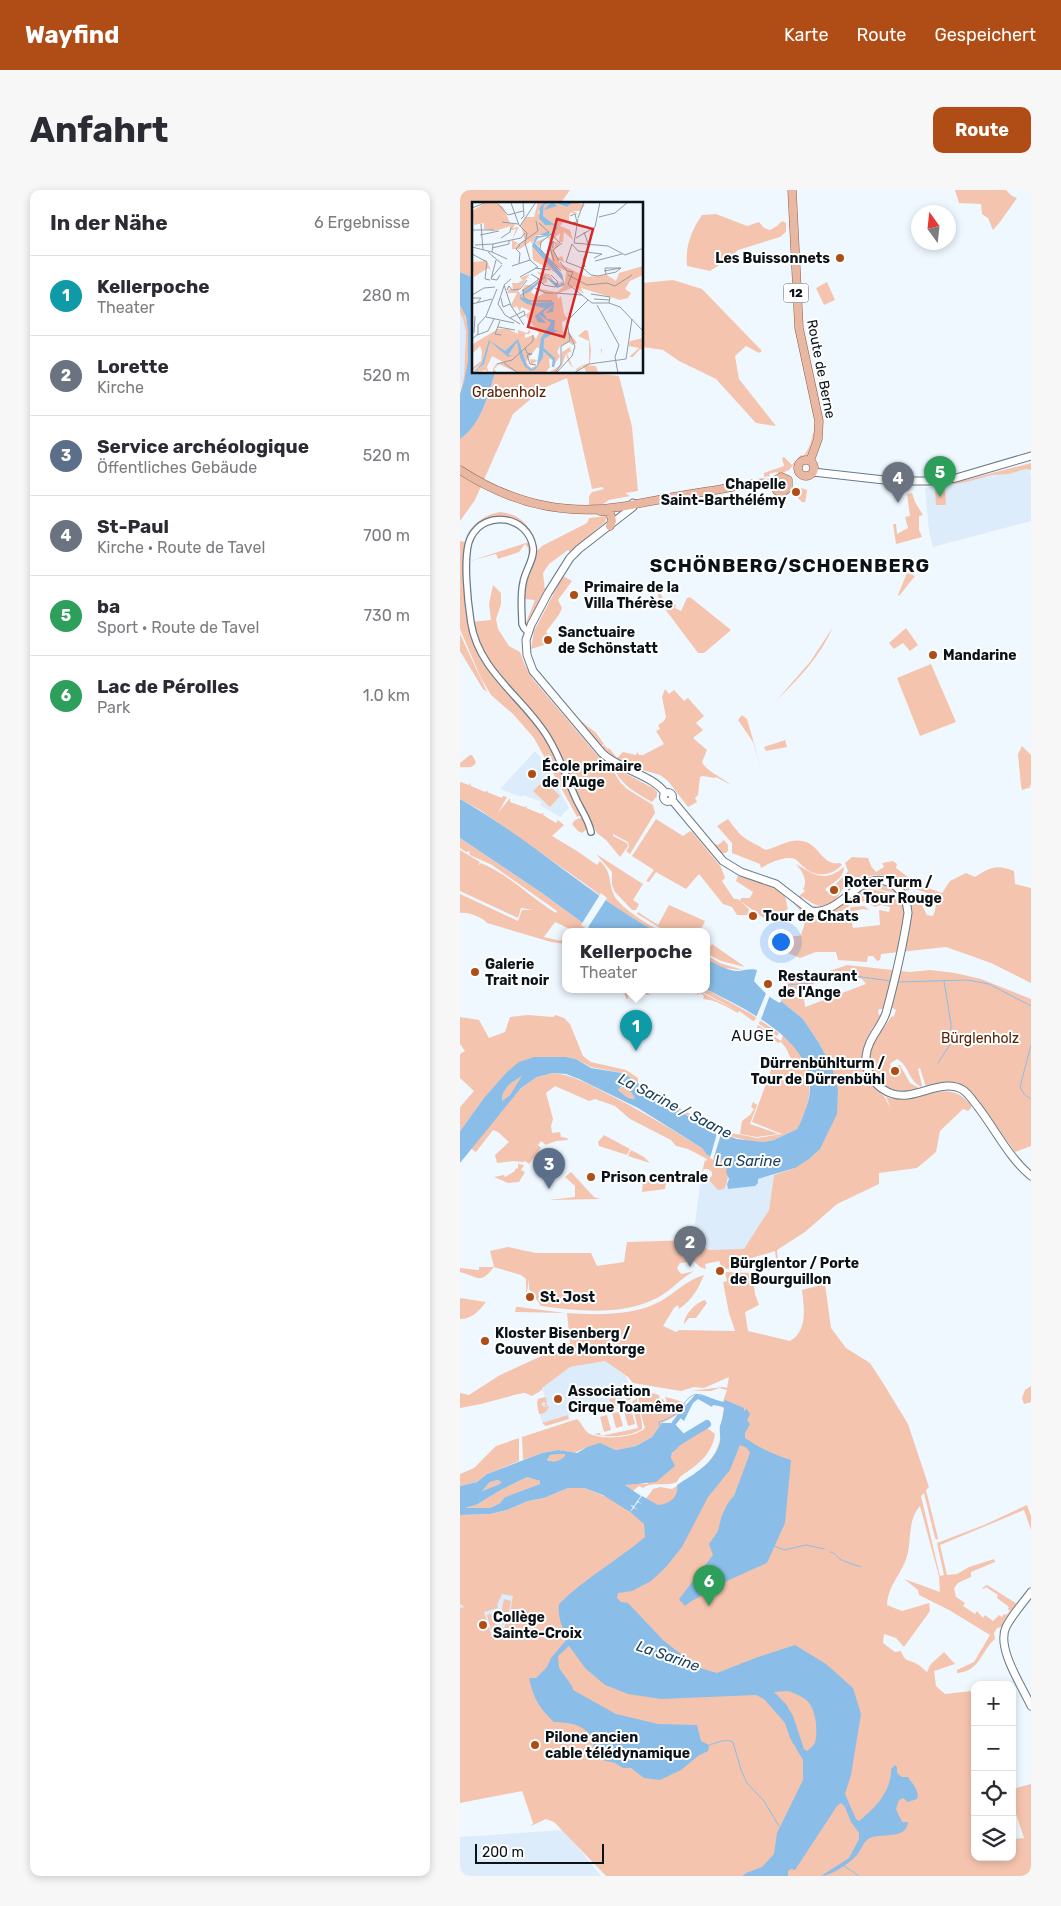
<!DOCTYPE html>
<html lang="de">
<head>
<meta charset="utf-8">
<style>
	:root { --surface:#fff; --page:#f7f7f7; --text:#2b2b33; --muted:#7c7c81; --line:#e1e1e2; --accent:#b04d16 }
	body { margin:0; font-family:Rubik,sans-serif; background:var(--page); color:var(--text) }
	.controls { position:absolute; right:15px; bottom:15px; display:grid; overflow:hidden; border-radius:10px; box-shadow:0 2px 8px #0003 }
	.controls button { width:45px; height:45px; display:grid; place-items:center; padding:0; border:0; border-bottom:1px solid var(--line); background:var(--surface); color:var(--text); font:25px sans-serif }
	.compass { position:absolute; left:451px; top:15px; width:45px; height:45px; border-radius:50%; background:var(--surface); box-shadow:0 2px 8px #0003; rotate:345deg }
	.scale { position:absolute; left:15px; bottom:12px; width:129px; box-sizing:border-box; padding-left:5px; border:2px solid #0b1218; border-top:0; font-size:14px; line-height:18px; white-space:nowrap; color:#0b1218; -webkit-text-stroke:4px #fff; paint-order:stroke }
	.you { position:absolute; left:320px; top:751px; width:18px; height:18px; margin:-12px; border:4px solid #fff; border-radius:50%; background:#1a73e8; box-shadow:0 0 0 8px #1a73e833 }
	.badge { display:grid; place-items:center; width:32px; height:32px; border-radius:50%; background:var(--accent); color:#fff; font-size:16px; font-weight:700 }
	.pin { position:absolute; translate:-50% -41px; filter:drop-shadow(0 1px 2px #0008) }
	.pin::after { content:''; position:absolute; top:26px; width:18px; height:15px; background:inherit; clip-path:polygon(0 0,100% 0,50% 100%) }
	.popup { position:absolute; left:102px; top:738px; width:148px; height:65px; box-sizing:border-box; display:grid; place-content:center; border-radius:10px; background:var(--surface); filter:drop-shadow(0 1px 4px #0005); font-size:16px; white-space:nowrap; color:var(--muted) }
	.popup b { font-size:19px; color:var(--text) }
	.popup::after { content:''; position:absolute; left:50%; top:100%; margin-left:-10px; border:10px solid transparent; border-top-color:var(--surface) }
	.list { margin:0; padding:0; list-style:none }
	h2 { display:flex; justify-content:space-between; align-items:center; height:65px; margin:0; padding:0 20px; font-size:21px }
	h2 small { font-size:16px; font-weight:400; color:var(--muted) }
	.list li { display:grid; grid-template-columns:32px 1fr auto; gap:15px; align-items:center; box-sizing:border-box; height:80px; padding:0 20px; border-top:1px solid var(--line) }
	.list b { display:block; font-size:19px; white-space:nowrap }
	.list p { margin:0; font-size:16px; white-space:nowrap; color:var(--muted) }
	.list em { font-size:16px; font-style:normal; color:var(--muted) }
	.icon { flex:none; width:28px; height:28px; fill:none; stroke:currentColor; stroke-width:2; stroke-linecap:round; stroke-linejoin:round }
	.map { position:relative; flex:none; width:571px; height:1686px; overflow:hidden; border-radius:10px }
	header { display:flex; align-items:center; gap:30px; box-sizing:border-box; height:70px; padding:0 25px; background:var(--accent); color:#fff }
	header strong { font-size:24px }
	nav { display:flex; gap:28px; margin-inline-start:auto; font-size:18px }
	.intro { display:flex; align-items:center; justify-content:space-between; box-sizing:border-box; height:120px; padding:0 30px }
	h1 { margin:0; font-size:35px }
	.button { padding:12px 22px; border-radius:10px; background:var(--accent); color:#fff; font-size:18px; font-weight:700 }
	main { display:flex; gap:30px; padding:0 30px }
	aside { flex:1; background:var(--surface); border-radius:10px; box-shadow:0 2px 8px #0003 }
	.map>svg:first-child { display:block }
	.built { fill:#dcecfa }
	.green { fill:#f5c4ae; fill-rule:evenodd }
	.water { fill:#8abee9; fill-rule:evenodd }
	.pier { fill:#eff8ff }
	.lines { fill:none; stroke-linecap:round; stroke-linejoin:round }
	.stream { stroke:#8abee9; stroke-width:1 }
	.canal { stroke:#8abee9; stroke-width:4.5 }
	.river { stroke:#8abee9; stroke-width:8 }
	.tertiary-casing { stroke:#687b8b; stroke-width:8 }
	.secondary-casing { stroke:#687b8b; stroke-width:9 }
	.primary-casing { stroke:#915f4a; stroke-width:9 }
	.tertiary { stroke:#fff; stroke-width:5.5 }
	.secondary { stroke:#fff; stroke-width:7 }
	.primary { stroke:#e8b8a3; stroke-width:8 }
	.poi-dot { fill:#b04d16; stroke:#fff; stroke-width:2 }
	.labels { text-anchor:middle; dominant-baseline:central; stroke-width:4; stroke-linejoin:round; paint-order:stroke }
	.shield { fill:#fff; stroke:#54595d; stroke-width:1 }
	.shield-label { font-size:12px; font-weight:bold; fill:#0b1218 }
	.poi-label { font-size:14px; font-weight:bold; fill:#0b1218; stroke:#fff; text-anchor:start }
	.street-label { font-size:14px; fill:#0b1218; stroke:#fff }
	.park-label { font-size:14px; fill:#582102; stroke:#fff }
	.neighbourhood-label { font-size:15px; letter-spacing:1px; fill:#0b1218; stroke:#fff }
	.water-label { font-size:15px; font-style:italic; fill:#173f5c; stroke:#fff }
	.district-label { font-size:19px; font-weight:bold; letter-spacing:1px; fill:#0b1218; stroke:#fff }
	.inset-river { fill:none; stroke:#8abee9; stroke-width:2.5 }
	.inset-road { fill:none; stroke:#949ca3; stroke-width:1 }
	.view { fill:#d62828; fill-opacity:0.15; stroke:#d62828; stroke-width:2.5 }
	.inset-edge { fill:none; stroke:#0b1218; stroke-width:2.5 }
</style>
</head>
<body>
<header>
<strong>Wayfind</strong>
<nav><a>Karte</a><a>Route</a><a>Gespeichert</a></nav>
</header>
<div class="intro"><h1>Anfahrt</h1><a class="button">Route</a></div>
<main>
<aside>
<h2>In der Nähe<small>6 Ergebnisse</small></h2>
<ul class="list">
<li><span class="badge" style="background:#0f9aa8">1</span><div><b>Kellerpoche</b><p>Theater</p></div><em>280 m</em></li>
<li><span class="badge" style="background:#6b7280">2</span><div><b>Lorette</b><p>Kirche</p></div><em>520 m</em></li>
<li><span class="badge" style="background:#5c6f8a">3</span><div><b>Service archéologique</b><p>Öffentliches Gebäude</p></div><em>520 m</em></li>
<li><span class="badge" style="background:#6b7280">4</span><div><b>St-Paul</b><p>Kirche · Route de Tavel</p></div><em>700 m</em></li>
<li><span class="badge" style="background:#2e9e5b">5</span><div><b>ba</b><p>Sport · Route de Tavel</p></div><em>730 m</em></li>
<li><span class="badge" style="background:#2e9e5b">6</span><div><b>Lac de Pérolles</b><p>Park</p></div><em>1.0 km</em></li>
</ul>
</aside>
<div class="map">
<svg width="571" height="1686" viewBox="0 0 571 1686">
	<rect width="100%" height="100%" fill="#eff8ff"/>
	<path class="built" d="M0 123 3 129 6 142 4 186 0 200Z
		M569 277 571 286V331L473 357 469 341 465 298 513 290Z
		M75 561 82 569 109 618 100 627 80 615 82 612 63 605 61 607 40 599Z
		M314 985 309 1020 284 1060H249L233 1050 240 994 253 986 256 994H267L268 999 294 996 298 989Z
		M145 1171 166 1186 172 1207 156 1212 155 1208 149 1209 150 1212 134 1217 133 1215 128 1216 129 1219 82 1233 77 1213 78 1209 85 1207 82 1198 110 1177Z
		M41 1403 54 1406 50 1428 42 1441 0 1453V1411Z
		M104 1640 141 1686H0V1647Z"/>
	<path class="green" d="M0 0H110L100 14H14V88L0 82Z
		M495 0H546L552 6 557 8 540 32 533 40 528 28 522 24 521 14 499 13Z
		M256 24 287 36 299 32 304 38 310 40 317 36 322 31 326 33V42L320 47 278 60 264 72 250 81 227 76C225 57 231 41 242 25Z
		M213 90 242 99 302 161 299 163 286 156 275 166 279 189 316 236 296 233 256 189 219 171 203 160 183 157V93Z
		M367 92 375 110 364 115 356 98Z
		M0 115C13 134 12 183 0 204L4 186 6 142 3 129 0 123Z
		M121 182 159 186 172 237 178 301 165 303 170 306 149 310 140 316 129 317V306L132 302 144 299 142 297 132 299 107 188 84 198 53 224 15 310 0 331V249C21 235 28 206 35 183Z
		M353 243H355L347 265 339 268 329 280 320 284 316 282 309 284 310 286 304 287V283L324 276 322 268 324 267 332 275 341 265 343 266C349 260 351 252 353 243Z
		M571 273V280L566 279 548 284 533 285 502 293 482 296Z
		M341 298 347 300 345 314V312H342L331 301V299L340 300Z
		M475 299H485L486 315H476Z
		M452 303 455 312 463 325 459 326V340L462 347 436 354 433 334H436L437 344 448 338 445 327 450 326 447 304Z
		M40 322C59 324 68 333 75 350L59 332 43 327 25 330 6 346C15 332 24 325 40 322Z
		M147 326 145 332 110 362 108 360 89 374 83 383 85 401 67 435H65L75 410 64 409 66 388 69 387 71 380H69L76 362 82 356 127 333 129 328Z
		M7 349 9 432 31 430 29 414 33 395 41 403V414L36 429 38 439 49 456 60 462 64 473 72 488 137 565 151 577 160 592 167 599 193 615 195 623 170 664 166 661 169 657 168 652 153 644V646L167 653 168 656 160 667 146 650 137 643 124 620 122 625 117 627 74 548 53 524 31 505 21 488 5 451 0 439V351L5 352Z
		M69 352 70 362 69 370 68 358 65 354 59 362 38 369 36 364 10 371Z
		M447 383 455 386 439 406 438 405Z
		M103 386 112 391 98 410 102 418C99 427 91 434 86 442L88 444 84 449V455L71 459 74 441Z
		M197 399 205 411 216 415 215 418 221 421 227 408 230 407 271 440 244 463H238L199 411Z
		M373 437C360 467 339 488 316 511L350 472Z
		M446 438 458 455 450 461 443 453 434 459 429 453Z
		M0 444 27 502 23 499 0 461Z
		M471 474 496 532 460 546 437 488Z
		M205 499 209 504 214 500 224 511 228 508 244 526 236 533 243 540 233 548 247 560 242 572C245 580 263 588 271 595L256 587 255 588 243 586 240 587 238 605 235 608 237 612 228 617 208 591 200 585 169 576 156 569 142 557 144 555 148 559 149 558 157 568 163 562 176 565 177 562 179 565H183L204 554 196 541 200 539 198 535 204 531 206 527 202 507Z
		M282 525 287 529 301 578 293 552 278 530Z
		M120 530 136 543 144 554 141 556Z
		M325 550 327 557 306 561 304 557Z
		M562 556 571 565V595L569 596 571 597 562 600 561 596 558 564Z
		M10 565H12L16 572C13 579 7 577 0 577V573Z
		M153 577 193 598 197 602V606L192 612C175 602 162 596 153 577Z
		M84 590 100 606 90 617 73 601Z
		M0 592 9 595 10 593 11 596 25 602 28 600 27 602 42 608 43 606 47 607 38 623 50 608V612L64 617 67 616 66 618 81 624 84 623 83 625 96 633 98 630 104 635 92 646 117 661 137 675 140 671C152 683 148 689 153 703 156 715 190 736 202 742H196L166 725 128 696 20 620 0 609Z
		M122 627 127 639 122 643 118 641 112 634 115 630Z
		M196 629 223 646 230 641 233 643 261 677 265 688 262 691 274 709H278L289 719 288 725H277L272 717 263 714 239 684 226 699 196 682 189 692 186 691 194 680 172 666Z
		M268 629C280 645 281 647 299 656 303 658 304 661 309 659 322 655 332 647 346 652 360 657 363 676 380 673L382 675C372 686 355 688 344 677 341 675 338 671 335 669 325 665 309 673 301 678L300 674 272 663V653L257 636Z
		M0 648 82 703 135 742H116L95 732 84 747 101 751 103 745 106 746V754L91 752 27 733C22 727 8 722 0 723V704L58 731 62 720H73L61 718 58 728 0 701V660L20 672 18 676 21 673C48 684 71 708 96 723L97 721 32 675 10 665 9 661 6 662 0 658Z
		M264 650 268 655V661L266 663H259L250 653 258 655Z
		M136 664 183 694 173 710 179 714 176 720H172L155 702 152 695V682Z
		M392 667 408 668 411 676 416 682 424 677 422 673 433 671 437 674 436 678 457 694 482 703 490 691 506 683 515 687C530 677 537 674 554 681L555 694 571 698V793L531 773 486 757 421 764 420 770 417 771 413 766H408L407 772 378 770 376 762H356L340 768 318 759 327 746H338L341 745 347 726 342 723 332 711C351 729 370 734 392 717L404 716 409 720 403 719 393 721 395 731 392 734 393 738 420 735 419 720 429 722 430 717 421 715 415 717C392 700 386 728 368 724 382 718 393 701 409 700 419 699 428 704 437 705L442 711 448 710 449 707 461 714 467 725 473 726C482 704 468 704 451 697L448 701C441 697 437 690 429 687 415 682 395 688 385 697 381 700 379 706 375 710 362 722 352 713 341 706 346 716 356 718 366 716L365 718C353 718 348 715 338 707L345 701 343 699C349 690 341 680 336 674 355 685 364 693 384 677 384 688 373 693 365 699L370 705 377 700 376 694 388 681 385 673Z
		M278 686C291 690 314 693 323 704 327 708 326 714 328 719L308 730C297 725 290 717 280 711L281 708H290L293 702 276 691Z
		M412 695 425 696 437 703 415 699 402 700Z
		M209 715 245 731 240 741 236 739 234 742H207L177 724 178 722 198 735Z
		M246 754 251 756 252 754 285 777 261 771 246 763Z
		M246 765 260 773 283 780 263 778 246 769Z
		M387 775 450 782 470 780 495 783 521 789 571 809V956L555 962 517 909C502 892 487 890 466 897L460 878 458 879 462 895 461 897C448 890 449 875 437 869L431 873 430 876 433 882H436L435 876 440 875 450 893 461 899C455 900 447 903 442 903 419 901 405 879 410 858 414 845 425 838 431 827L434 826 436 820 426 814 423 819H419L418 823 420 826 419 829C407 846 398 861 404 882H396L404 884 411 895 424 906 431 919 426 907C461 918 485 883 511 915V918L508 921 503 919 480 941 476 962 457 978 419 983V994L377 1014 345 1042 317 1060 319 1080 285 1079V1076L317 1077 315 1061 282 1071 278 1078 263 1079 259 1071 245 1074 246 1079 240 1077 234 1071 220 1073 217 1078 220 1083 222 1084 234 1081C221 1088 211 1101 197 1108 162 1126 118 1121 81 1116L69 1099V1089L66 1108V1089L61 1085 34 1077C19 1096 18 1086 0 1082V1078L19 1080V1077H34L30 1061 48 1057 76 1063H131L137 1076 164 1072 167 1052 233 1050 249 1060 284 1059 309 1020 314 985 335 978 372 877 359 853 343 829 321 811 323 806 330 809 331 806 344 809 345 817 406 794 402 789C381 785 373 787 353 794L351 798 327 800 328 792 352 787Z
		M246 799 291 824 319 843 317 846 299 834V831L295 830 293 831 279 821 278 823C267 817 256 810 243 809L244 806 240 803 237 805 238 802 233 800H236L278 821 239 800Z
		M163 800H182L191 805 173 803 179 807 169 805 167 810Z
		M68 825 93 827 96 825 104 828 110 834 123 866 131 872 166 880 178 888V895L175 891 162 883 131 877 116 869 106 867H74L24 908 0 941V917L14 901 0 888V864L5 861 0 854V827L19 830 29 848 45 842 50 827Z
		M298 835 321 851 323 845C347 866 356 891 345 921 342 927 341 934 337 939L314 950 303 952 290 951 265 945 266 942 297 948 322 944 292 932 314 872 336 880 326 858 321 852 317 853V852L305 843 303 846 295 842Z
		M93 883C112 885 127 893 144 902 178 919 210 938 242 958L247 965 269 972C267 983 270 988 264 999L258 1000 248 989 252 986V982L248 979H244L242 982 245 970 247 971V969L228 959 216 956 211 950 170 929 155 916 135 909 129 911 95 896 86 903 93 929 91 936 92 943 100 942 101 947 107 948 108 950 96 951 86 955 81 951 78 955 81 958 69 974 65 971 63 972 53 971 37 973 35 965 49 952 38 942 33 940 16 962 10 958 61 898 77 887Z
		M62 886V888L50 905 41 912C41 899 52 892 62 886Z
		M159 897C166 897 173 903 175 909 169 910 163 904 158 900Z
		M293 912 297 915 290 934 319 944 297 947 280 944 282 931 290 925 294 919 291 917Z
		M214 915 255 938 254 940 212 917Z
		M144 945 170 959 167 965 139 956 138 952Z
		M171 960 184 967 190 973 168 966Z
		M58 974 64 975 61 980 65 982 59 992 48 993 34 987 44 985 45 987 55 981V979L58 978Z
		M111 982 134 1007 140 1009 88 1010 115 1007V996L105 987Z
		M197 985V987L207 988 205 999 182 1002 183 992Z
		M265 1082 291 1083 293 1085 295 1104 299 1115 285 1122 288 1141 330 1151C348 1141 344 1117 342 1100L365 1094 371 1138 386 1158 410 1173 423 1193 448 1234 469 1297 466 1300 478 1348 477 1350 475 1348 464 1303 461 1306 480 1386 484 1385 477 1353 524 1335 567 1315 571 1326V1340L564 1320 480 1355 487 1385 497 1384 509 1377 534 1369 535 1372 511 1382V1387L498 1393 494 1398 496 1407 505 1413 503 1416 515 1424 517 1421 523 1428 525 1425 533 1431 539 1425 542 1427 544 1424 546 1425 550 1421 548 1419 549 1417 537 1408 538 1405 526 1397 524 1399 522 1398 527 1395 559 1415 545 1436 537 1438 534 1443 535 1449C520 1462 521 1481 497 1483V1480L514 1472 530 1445 489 1420 459 1405 458 1400 444 1389 480 1402 479 1386 460 1316C446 1332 453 1353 445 1372 439 1386 427 1399 427 1415L442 1421 469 1413 470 1421 444 1457 436 1448 424 1444 423 1453 435 1462 441 1461C445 1473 449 1469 457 1474 461 1476 464 1480 467 1482L470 1475 484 1462 495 1474 474 1481 476 1496 485 1504 511 1501 515 1525V1667H552V1649L564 1648 552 1612V1599L571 1594V1686H146L94 1632 86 1629 71 1636 73 1633 62 1601 0 1613V1418L5 1417 0 1414V1325L30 1324 47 1320 68 1311 84 1308 108 1298H124L152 1309 174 1325 193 1299 200 1297 212 1299C230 1288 253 1275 259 1253 261 1248 260 1243 261 1237 261 1232 263 1225 264 1218L261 1217 267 1200 259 1198 251 1201H231L263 1197 267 1198 269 1187 244 1198 234 1197 221 1201 173 1193 168 1187 145 1171 110 1177 82 1198V1200L72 1206 65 1203 58 1204 21 1214 0 1218V1203L9 1205 40 1185 110 1153 107 1123C135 1125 175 1126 201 1111 215 1103 228 1089 244 1085 238 1099 233 1109 219 1119L218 1115 214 1118 203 1136 216 1142 219 1140 275 1141 269 1123 263 1092 267 1091ZM42 1404 53 1406 49 1428 42 1441 31 1444 24 1422 38 1418 37 1415Z
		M0 1108 26 1112C19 1121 12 1129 0 1129Z
		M245 1110 247 1113 236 1128H229L224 1134C224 1125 236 1112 245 1110Z
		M56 1117H59L105 1123 55 1122Z
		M169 1196 174 1197 176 1201C172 1211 163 1214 153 1217L149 1213 146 1214 145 1219 133 1220 131 1215 134 1217 150 1212 149 1209 155 1208 157 1212 172 1207Z
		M571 1196V1212L564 1214 562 1208 565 1200Z
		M185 1201 199 1205 200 1210 203 1209 205 1213 199 1215 201 1222 210 1219 205 1207 217 1210 226 1214 217 1225 202 1233 192 1247 176 1256 156 1260 147 1256 127 1257 114 1263 98 1260 82 1263 63 1270 62 1247 117 1229C122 1233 124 1241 130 1244 143 1250 175 1248 185 1238L178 1215 179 1206Z
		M86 1207 87 1216H84L86 1214 84 1212 81 1214 84 1217 89 1216C88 1221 84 1224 79 1224L77 1213 78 1209Z
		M177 1208C176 1218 183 1228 182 1239 169 1247 149 1248 134 1244L140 1243 141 1246 178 1238 172 1215 150 1220 168 1215Z
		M171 1219 175 1234 168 1236 164 1221Z
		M159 1222 163 1236 156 1238 152 1223Z
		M108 1225 109 1229 86 1236 82 1233Z
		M147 1225 151 1240 144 1242 140 1227Z
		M246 1237 255 1244C253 1259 244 1270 231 1279 226 1283 219 1286 217 1292 206 1297 192 1291 183 1298L179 1296 173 1301 165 1295 178 1293 187 1294 211 1268C213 1254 235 1244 246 1237Z
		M59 1248V1271L27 1284 17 1292 0 1296V1284L14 1278 36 1256Z
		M100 1264H105L106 1266C100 1271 94 1273 87 1270L90 1265Z
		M67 1287 80 1291V1294L46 1307 40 1313 30 1318 17 1320 5 1318 16 1315 41 1300Z
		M38 1290 41 1292 40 1294 22 1301 30 1292Z
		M44 1409 51 1411 48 1426 41 1424Z
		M34 1423 38 1438 31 1440 27 1425Z"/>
	<path class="water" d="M0 82 14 88V182L35 183C28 206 21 235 0 249V204L4 192 8 171V141L6 127 0 115Z
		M0 609C69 648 127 703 196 742H135L82 703 0 648Z
		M246 769C256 774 266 780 277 781 284 781 290 778 297 780L294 791C302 800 309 808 320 813L321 811 343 829 359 853 372 877 378 900 377 924 360 959 349 969 335 978 298 989V993L295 996 268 999 267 994 269 989 266 982 269 972 247 965 242 958 178 918 119 889 106 884 93 883 77 887 61 898 0 973V941L24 908 47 882 59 872 74 867H106L116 869 131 878 162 883 176 891 187 903 253 940 277 949 303 952 314 950 337 939C341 933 343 925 346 918 369 857 289 821 246 799ZM62 886 50 905 42 911C41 899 52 892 62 886ZM160 897C166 897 173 903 175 909 169 910 163 904 158 900Z
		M235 1205C243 1204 255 1210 264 1212L265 1210 284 1218V1221L287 1219 290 1224 287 1230 290 1234 285 1243V1248C299 1258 315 1265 331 1270L325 1333 307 1373 269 1390 230 1412 225 1416 219 1409 253 1365 249 1354C252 1349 258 1343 259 1337 261 1327 266 1313 274 1306L290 1263 287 1258 280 1255 270 1280 248 1307 222 1357 206 1377 191 1391 172 1401 158 1403 157 1408 161 1412 168 1413 203 1450 237 1477 257 1483 298 1467 335 1455 366 1474 393 1498 401 1524 391 1585 385 1604 396 1629 399 1631C415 1618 432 1601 431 1579L435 1575 437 1577V1583L442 1587H448C452 1594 460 1600 457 1609L448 1612 443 1608 439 1610 436 1619 442 1632H448C446 1651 419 1642 408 1649 403 1653 401 1660 397 1665 390 1673 371 1686 361 1686L389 1668 399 1649V1643L391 1632 385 1617 381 1613 377 1616 335 1680 331 1679 328 1681V1686H282L286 1683 302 1677 314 1664 317 1643 343 1590V1570L330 1548 325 1533 304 1509 296 1505 201 1509 168 1504 145 1495 126 1479 109 1456 98 1466 99 1478 112 1496 113 1500 156 1524 198 1534 237 1535 241 1551 249 1555 248 1561 238 1566 221 1580 200 1590 184 1588 171 1578H163L155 1573 134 1568C132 1562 135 1557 133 1551 128 1535 109 1532 94 1532 80 1519 73 1508 69 1488H76L87 1477 91 1468 107 1449C103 1438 97 1427 99 1414 125 1388 158 1370 185 1347L184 1334 170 1322 174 1318 178 1320 174 1317 178 1312 182 1314 178 1311 182 1306 198 1315C209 1314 219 1308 217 1295 234 1284 255 1273 260 1252 261 1246 259 1241 260 1236 262 1230 264 1224 264 1217L253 1215 252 1217 238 1209 233 1213 224 1231 217 1225ZM328 1501C336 1504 343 1506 349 1513 356 1521 358 1542 355 1552 354 1556 350 1558 347 1561L344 1559 333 1526 326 1514 314 1502Z
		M202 1233H214L228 1248 212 1263 211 1268 215 1276 196 1292 165 1295 181 1306 177 1311 174 1309 177 1311 174 1316 170 1315 173 1317 170 1322 143 1305 124 1298H108L84 1308 68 1311 47 1320 30 1324 0 1325V1296L17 1292 27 1284 82 1263 98 1260 117 1263 127 1257 140 1253 156 1260 176 1256 192 1247ZM100 1264H105V1266C100 1271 94 1273 87 1270L90 1265ZM67 1287 80 1291V1294L45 1307 40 1313 30 1318H5L16 1315 41 1300ZM38 1290 41 1292 40 1294 22 1301 30 1292Z"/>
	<path class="pier" d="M141 703 147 708 127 739 121 735Z
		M307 801 310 805 300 832 295 830Z
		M258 940 262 941 253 970 250 968Z"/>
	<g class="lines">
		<path class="stream" d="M438 792 507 790 529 794 571 816
			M328 795 350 793 380 784 431 791
			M571 855 560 897 564 904 571 909
			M478 873 491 853V834L484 791
			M200 1236 199 1232C204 1230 209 1229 214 1225 227 1213 229 1197 249 1208
			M314 1356 324 1360 346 1355 364 1359
			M370 1362C376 1363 376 1366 380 1369 382 1371 396 1375 401 1377
			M249 1555C257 1553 266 1548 273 1552L281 1580 287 1593 304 1611 319 1636
			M384 1676 399 1686"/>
		<path class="canal" d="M214 1233 222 1223"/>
		<path class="river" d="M219 1251 247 1234"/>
		<defs>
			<path id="tertiary" d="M68 442 64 438 62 434C62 421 60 406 63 393 65 380 75 369 73 357 68 326 25 319 11 347 2 363 8 414 11 433 18 477 56 503 80 536 96 556 106 587 117 611 122 621 129 631 131 642"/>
			<path id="secondary" d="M353 282 433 291H473L496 288 571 266
				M173 313V317L119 359 110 368 88 403 71 435 66 450 67 465 73 481 142 563C160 580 193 585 205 603
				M203.5 607a4.5 4.5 0 1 1 9 0a4.5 4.5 0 1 1-9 0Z
				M212 610 263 671 281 682 316 694 351 721C382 727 402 673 435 696 444 702 447 712 448 723 443 756 435 790 426 823 421 838 407 850 406 867 405 884 417 899 433 904 456 911 481 887 503 900 509 904 513 911 518 917 535 939 549 968 571 986
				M571 1402C563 1413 552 1425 546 1437 536 1458 562 1496 571 1516"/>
			<path id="primary" d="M332 0 339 138 359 231 358 249 350 271
				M338 278a8 8 0 1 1 16 0a8 8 0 1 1-16 0Z
				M0 280C49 312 101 326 159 317 190 312 219 305 250 301 270 298 293 291 314 294
				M314 294 317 301 323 302 328 298V290
				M314 294 316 290 321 287 328 290
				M140 321 150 322 152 331 150 336"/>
		</defs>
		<use href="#tertiary" class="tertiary-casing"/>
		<use href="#secondary" class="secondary-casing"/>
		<use href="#primary" class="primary-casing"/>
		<use href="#tertiary" class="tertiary"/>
		<use href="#secondary" class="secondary"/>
		<use href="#primary" class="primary"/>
	</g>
	<g class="poi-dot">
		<circle cx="380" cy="68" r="5"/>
		<circle cx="336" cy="302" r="5"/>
		<circle cx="114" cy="405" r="5"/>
		<circle cx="88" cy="450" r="5"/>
		<circle cx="473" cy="465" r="5"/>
		<circle cx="72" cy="584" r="5"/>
		<circle cx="374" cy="700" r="5"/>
		<circle cx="293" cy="726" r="5"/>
		<circle cx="15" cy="782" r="5"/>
		<circle cx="308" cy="794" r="5"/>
		<circle cx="435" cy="881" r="5"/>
		<circle cx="131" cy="987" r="5"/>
		<circle cx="260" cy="1081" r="5"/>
		<circle cx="70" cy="1107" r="5"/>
		<circle cx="25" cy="1151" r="5"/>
		<circle cx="98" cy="1209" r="5"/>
		<circle cx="23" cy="1435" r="5"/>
		<circle cx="75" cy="1555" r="5"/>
	</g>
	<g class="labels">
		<rect class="shield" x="323.5" y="93.5" width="25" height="19" rx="4"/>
		<g class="shield-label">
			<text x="336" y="103">12</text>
		</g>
		<g class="poi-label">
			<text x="370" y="68" text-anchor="end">Les Buissonnets</text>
			<text x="326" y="294" text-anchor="end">Chapelle<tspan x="326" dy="16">Saint-Barthélémy</tspan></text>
			<text x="124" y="397">Primaire de la<tspan x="124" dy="16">Villa Thérèse</tspan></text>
			<text x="98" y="442">Sanctuaire<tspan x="98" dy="16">de Schönstatt</tspan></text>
			<text x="483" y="465">Mandarine</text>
			<text x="82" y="576">École primaire<tspan x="82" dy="16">de l'Auge</tspan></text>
			<text x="384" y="692">Roter Turm /<tspan x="384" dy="16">La Tour Rouge</tspan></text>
			<text x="303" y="726">Tour de Chats</text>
			<text x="25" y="774">Galerie<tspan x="25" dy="16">Trait noir</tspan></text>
			<text x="318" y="786">Restaurant<tspan x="318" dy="16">de l'Ange</tspan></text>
			<text x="425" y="873" text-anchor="end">Dürrenbühlturm /<tspan x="425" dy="16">Tour de Dürrenbühl</tspan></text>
			<text x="141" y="987">Prison centrale</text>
			<text x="270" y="1073">Bürglentor / Porte<tspan x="270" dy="16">de Bourguillon</tspan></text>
			<text x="80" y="1107">St. Jost</text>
			<text x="35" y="1143">Kloster Bisenberg /<tspan x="35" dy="16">Couvent de Montorge</tspan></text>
			<text x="108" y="1201">Association<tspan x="108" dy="16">Cirque Toamême</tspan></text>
			<text x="33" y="1427">Collège<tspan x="33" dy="16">Sainte-Croix</tspan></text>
			<text x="85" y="1547">Pilone ancien<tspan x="85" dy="16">cable télédynamique</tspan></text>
		</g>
		<g class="street-label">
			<text transform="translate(361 179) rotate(79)">Route de Berne</text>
		</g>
		<g class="park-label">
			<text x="49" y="202">Grabenholz</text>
			<text x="520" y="848">Bürglenholz</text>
		</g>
		<g class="neighbourhood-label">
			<text x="293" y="846">AUGE</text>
		</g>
		<g class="water-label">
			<text transform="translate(215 916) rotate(27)">La Sarine / Saane</text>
			<text x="288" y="971">La Sarine</text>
			<text transform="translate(208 1466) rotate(19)">La Sarine</text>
		</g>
		<g class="district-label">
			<text x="330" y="375">SCHÖNBERG/SCHOENBERG</text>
		</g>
	</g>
	<g transform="translate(12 12)">
		<rect width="171" height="171" fill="#eff8ff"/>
		<path d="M15 0H28L26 2 31 5 38 21 43 22 41 26 47 25 40 38 44 27 39 28V24L23 29 12 27V21L2 23 0 9ZM66 0H73L66 11 82 24 81 30 64 34 60 42 59 39 48 47H40V38L46 41 42 45 53 38 49 24 54 15H62ZM101 0 113 3 108 9H101L105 11 104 13 100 10 97 13V21L93 18 88 24 98 28 101 38 92 30 91 40H87L88 31 79 39 88 41 82 48 83 42 79 41 78 45 80 43 85 56 90 54 92 60 86 58 88 62 115 75 135 73 144 79 147 71 171 64V73L158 79 153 87 159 91 156 96 148 98 109 86 112 92 102 85 85 92 86 97 89 94 92 112 98 111 99 116H98V112H92L96 117 90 120 91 132 92 129 97 130 105 141 100 143 97 140 88 144 85 150 88 154 81 165V158L77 157 78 165 73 171H46L27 162 22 167 25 171H21V167L24 162 31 160 20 154 15 165 17 171 14 168 0 171 12 162 14 148 10 161 0 169V166L9 159 10 150 8 144 0 152 1 142 26 127H36L46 132V128L55 131 57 128 61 133 58 130 57 132H53V136L61 133 64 137 67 131 53 113 59 109 49 105 48 110 45 104 41 106 39 103 45 91H35L37 87 41 88 40 81H46L51 78 48 76 58 72 46 88 49 93 53 91 49 90 53 83H61L70 75 65 70 77 72 81 78 75 74 72 75 80 77 85 85 75 76V80L71 82 70 81 71 75 55 90 63 85 59 90 65 95 72 91 63 86 85 90 93 83 94 69 85 65 88 72 63 40 81 33 86 25 71 14 72 3 79 1 73 7 84 4 81 1 95 5ZM73 36H77L80 59 64 44H67ZM65 145 68 147 66 158 58 157 59 163 66 158 65 163 59 166 54 160ZM60 43 90 76 92 80 90 83 85 82 91 79 84 71 61 58ZM8 57 14 58 19 68 16 66 2 75 0 60 13 59ZM113 128 116 129 119 148 130 147V153L129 147 119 148 118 161 115 163 124 164 126 170 115 171 111 164 105 169 102 164 100 165 97 161 94 152 90 163 83 171H76L89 163 90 150 98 145 99 150 95 151 100 164H102L104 167 111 163 117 161V139L106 134ZM171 136V148L168 147 161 155H157L167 146 156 144 158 139Z" fill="#f5c4ae" fill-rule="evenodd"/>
		<path d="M73 0H101L95 5 83 1 85 4 72 8 78 1 72 3 71 14 86 25 81 33 66 36 63 41 90 72 93 83 85 86 74 75 57 90 48 94 60 101 82 100 81 110 74 111 81 103 71 110 75 117 83 118 82 128H86L72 137 71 155 64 167 59 169 53 165 48 155 45 140 36 153H40L36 155 18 139 12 162 0 171 10 161 17 138 33 149 46 137 55 164 60 167 65 164 69 136 79 121 66 112 74 121 66 120 63 114 73 106 55 102 49 98 48 96V93L73 74 88 83 92 80 60 44 64 34H73L67 33 77 29V33L83 27 81 23H73L67 16 68 5Z" fill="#8abee9"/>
		<path class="inset-river" d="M71 147 82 157 81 165"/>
		<path class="inset-road" d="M39 1 47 23 55 31 53 41M26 2 36 13 51 9M0 6 15 0M98 14 103 12 105 20 99 21M127 15 143 11 156 0M106 16 112 0M49 17 52 14 51 1M30 20 46 22M67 21 88 41M9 22 11 48M48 24 64 0M0 28H22M112 30 117 44 111 58 113 65M8 33 27 29M78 33 69 40 68 47 89 69M29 36 38 30 39 25M104 36 123 25 128 0M30 40 49 36 53 31M53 41 58 58 66 65M102 41 136 44 153 53 172 46M102 41 106 17M100 42 106 49 130 52 122 56M100 42 94 60 110 66M3 43 21 42M46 43 66 29 64 19M0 45 20 50 21 42 30 40M20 46 37 42V39M81 46V39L78 46 82 59M16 50 30 62M20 50 35 57M0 52 15 60 13 77 18 78M24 58 19 77 25 78 28 73M87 59 81 48 90 41M123 59 150 52M88 60 95 69 101 70 96 82 120 101M47 61 48 51 44 47 48 43M40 64 58 58M63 66 78 68M111 66 119 73 126 74 144 70 149 66H133L134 72M132 69 149 66M96 73 115 83 135 81 143 84 160 73M20 75 30 63M48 75 66 65M64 75 72 83 83 85 86 80 79 73M39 77 32 83 39 104 52 123M32 84 26 102 33 113 48 122M63 86 74 91H82M51 87 52 96 58 99M35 88 37 84 40 88 48 87 55 78M51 89 67 77 59 72M83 91 110 93M119 92 138 95 137 101M0 93 12 86 23 85M0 96H9L5 101M29 96 31 105 38 102M122 97 138 98M58 99H80M120 101H137L148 105 172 130M0 102 20 97M125 103 147 143 143 155 146 171M14 115 42 121M38 116 52 109 53 113 47 116M28 119 23 132 29 133M26 125 43 128M2 131 3 114M5 133 16 129 22 117M0 137 6 132V123L14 114 25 87M53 146 55 151 60 152 55 153 58 162 64 163M32 161 46 171M25 162 40 158 61 139V133M85 170 100 154 103 144 97 131M83 171 89 162V144L98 139 95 119 116 98M102 171 117 162 154 157 160 117"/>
		<path class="view" d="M85 17 121 27 92 135 56 125Z"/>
		<rect width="171" height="171" class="inset-edge"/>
	</g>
</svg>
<div class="controls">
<button>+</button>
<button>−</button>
<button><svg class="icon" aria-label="locate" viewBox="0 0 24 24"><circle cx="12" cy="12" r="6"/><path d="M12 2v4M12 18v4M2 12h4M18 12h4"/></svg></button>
<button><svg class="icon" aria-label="layers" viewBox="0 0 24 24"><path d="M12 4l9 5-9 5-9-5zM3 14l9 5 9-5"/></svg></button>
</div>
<svg class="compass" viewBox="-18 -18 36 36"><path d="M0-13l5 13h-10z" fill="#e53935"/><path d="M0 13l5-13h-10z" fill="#7c7c81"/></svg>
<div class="scale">200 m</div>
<div class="you"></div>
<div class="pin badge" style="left:176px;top:861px;background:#0f9aa8">1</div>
<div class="popup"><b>Kellerpoche</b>Theater</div>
<div class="pin badge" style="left:230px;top:1077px;background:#6b7280">2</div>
<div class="pin badge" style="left:89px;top:999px;background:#5c6f8a">3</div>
<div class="pin badge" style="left:438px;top:313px;background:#6b7280">4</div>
<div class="pin badge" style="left:480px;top:307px;background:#2e9e5b">5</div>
<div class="pin badge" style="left:249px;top:1416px;background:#2e9e5b">6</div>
</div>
</main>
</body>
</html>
